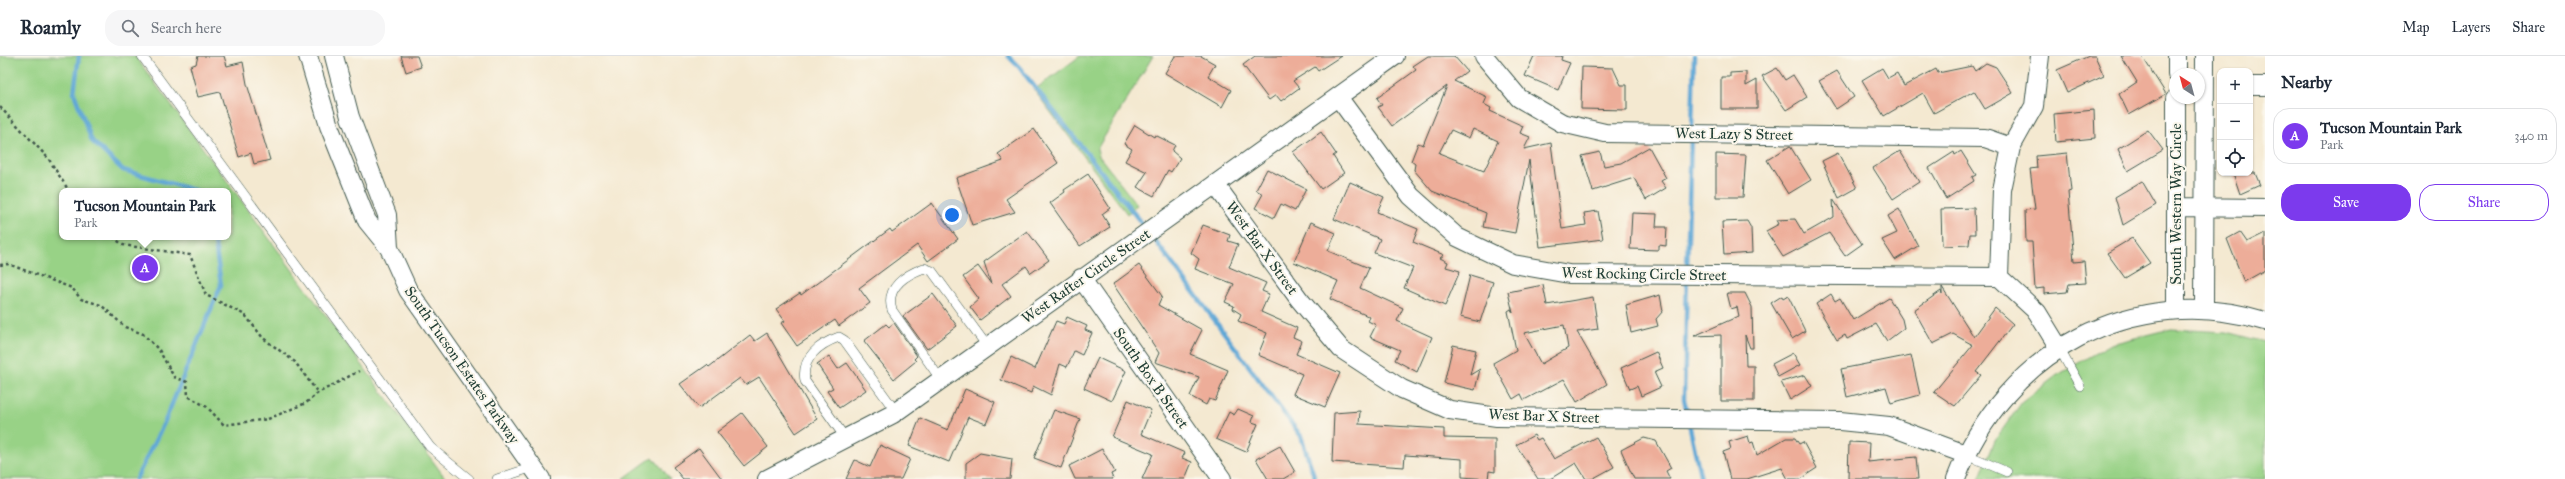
<!DOCTYPE html>
<html lang="en">
<head>
<meta charset="utf-8">
<style>
	:root { --surface:#fff; --page:#f6f6f7; --text:#1f2937; --muted:#747a83; --line:#e0e1e3; --accent:#7c3aed }
	body { margin:0; font-family:"IM FELL Great Primer",serif; background:var(--page); color:var(--text) }
	.controls { position:absolute; right:12px; top:12px; display:grid; overflow:hidden; border-radius:8px; box-shadow:0 1px 3px #0004 }
	.controls button { width:36px; height:36px; display:grid; place-items:center; padding:0; border:0; border-bottom:1px solid var(--line); background:var(--surface); color:var(--text); font:20px sans-serif }
	.compass { position:absolute; left:2169px; top:12px; width:36px; height:36px; border-radius:50%; background:var(--surface); box-shadow:0 1px 3px #0004; rotate:324deg }
	.you { position:absolute; left:952px; top:159px; width:14px; height:14px; margin:-10px; border:3px solid #fff; border-radius:50%; background:#1a73e8; box-shadow:0 0 0 6px #1a73e833 }
	.badge { display:grid; place-items:center; width:26px; height:26px; border-radius:50%; background:var(--accent); color:#fff; font-size:13px; font-weight:700 }
	.pin { position:absolute; translate:-50% -50%; border:2px solid #fff; box-shadow:0 1px 4px #0006 }
	.popup { position:absolute; left:59px; top:132px; width:172px; height:52px; box-sizing:border-box; display:grid; place-content:center; border-radius:8px; background:var(--surface); filter:drop-shadow(0 1px 3px #0005); font-size:13px; white-space:nowrap; color:var(--muted) }
	.popup b { font-size:15px; color:var(--text) }
	.popup::after { content:''; position:absolute; left:50%; top:100%; margin-left:-8px; border:8px solid transparent; border-top-color:var(--surface) }
	.list { margin:0; padding:0; list-style:none }
	h2 { display:flex; justify-content:space-between; align-items:center; height:52px; margin:0; padding:0 16px; font-size:17px }
	h2 small { font-size:13px; font-weight:400; color:var(--muted) }
	.list li { display:grid; grid-template-columns:26px 1fr auto; gap:12px; align-items:center; box-sizing:border-box; height:56px; margin:0 8px 8px; padding:0 8px; border:1px solid var(--line); border-radius:16px }
	.list b { display:block; font-size:15px; white-space:nowrap }
	.list p { margin:0; font-size:13px; white-space:nowrap; color:var(--muted) }
	.list em { font-size:13px; font-style:normal; color:var(--muted) }
	.actions { display:flex; gap:8px; padding:12px 16px }
	.actions a { flex:1; padding:9px 0; border:1px solid var(--accent); border-radius:16px; text-align:center; font-size:14px; color:var(--accent) }
	.actions .main { background:var(--accent); color:#fff }
	.icon { flex:none; width:22px; height:22px; fill:none; stroke:currentColor; stroke-width:2; stroke-linecap:round; stroke-linejoin:round }
	.map { position:relative; flex:none; width:2265px; height:423px; overflow:hidden }
	header { display:flex; align-items:center; gap:24px; box-sizing:border-box; height:56px; padding:0 20px; background:var(--surface); border-bottom:1px solid var(--line) }
	header strong { font-size:19px }
	nav { display:flex; gap:22px; margin-inline-start:auto; font-size:14px }
	.search { width:280px; height:36px; background:var(--page); display:flex; align-items:center; gap:10px; box-sizing:border-box; padding:0 14px; border-radius:16px; color:var(--muted); font-size:15px }
	main { display:flex }
	aside { flex:1; background:var(--surface) }
	.map>svg:first-child { display:block }
	.green { fill:#98d286; stroke:#5c885d; fill-rule:evenodd }
	.lines { fill:none; stroke-linecap:round; stroke-linejoin:round }
	.stream { stroke:#5fa7d6; stroke-width:4.5 }
	.building { fill:#edad99; fill-rule:evenodd }
	.lane-casing { stroke:#3f574c; stroke-width:10 }
	.street-casing { stroke:#3f574c; stroke-width:20 }
	.path { stroke:#3f574c; stroke-width:2.5; stroke-dasharray:3 3; stroke-linecap:butt }
	.lane { stroke:#fff; stroke-width:9 }
	.street { stroke:#fff; stroke-width:18 }
	.labels { text-anchor:middle; dominant-baseline:central; stroke-width:4; stroke-linejoin:round; paint-order:stroke }
	.street-label { font-size:15px; fill:#1f3d34; stroke:#fbf7ec }
</style>
</head>
<body>
<header>
<strong>Roamly</strong>
<div class="search"><svg class="icon" aria-label="search" viewBox="0 0 24 24"><circle cx="10" cy="10" r="6"/><path d="M15 15l6 6"/></svg>Search here</div>
<nav><a>Map</a><a>Layers</a><a>Share</a></nav>
</header>
<main>
<div class="map">
<svg width="2265" height="423" viewBox="0 0 2265 423">
	<rect width="100%" height="100%" fill="#fbf7ec"/>
	<filter id="ink" filterUnits="userSpaceOnUse"><feTurbulence type="fractalNoise" baseFrequency=".025" numOctaves="2"/><feDisplacementMap in="SourceGraphic" scale="8" xChannelSelector="R" yChannelSelector="G"/><feConvolveMatrix kernelMatrix="1 2 1 2 8 2 1 2 1" color-interpolation-filters="sRGB"/></filter>
	<filter id="wash" filterUnits="userSpaceOnUse"><feTurbulence type="fractalNoise" baseFrequency=".012" numOctaves="4" result="noise"/><feDisplacementMap in="SourceGraphic" scale="16" xChannelSelector="R" yChannelSelector="G"/><feGaussianBlur stdDeviation="0.9" result="paint"/><feColorMatrix in="noise" values="0 0 0 0 0 0 0 0 0 0 0 0 0 0 0 0 0 1.4 0 .05"/><feComposite in="paint" operator="in"/></filter>
	<g filter="url(#wash)">
		<rect width="100%" height="100%" fill="#f4e9d1"/>
		<path class="green" d="M0 0H135L446 423H0ZM62 135H228V181H62Z
			M1080 0H1153L1097 93 1099 100 1137 149 1127 158 1034 34Z
			M2171 273 2226 276 2265 286V423H1979L1995 384 2022 346 2056 320 2111 288Z
			M653 401 670 423H623Z"/>
		<g class="lines">
			<path class="stream" d="M79 0 74 37 92 85 123 114 197 135
				M1008 0 1019 11 1147 174
				M1692 74 1694 0
				M1151 179 1301 380 1315 423
				M1687 214 1691 82
				M1687 222 1684 343 1688 360
				M1689 367 1701 423
				M136 423 165 365 221 229 214 181"/>
		</g>
		<g id="blocks">
			<path class="building" d="M198 0H224L227 10 243 6 247 28 270 104 254 108 251 97 239 101 220 36 198 41 190 10 196 8Z
				M401 0H417L421 11 406 16Z
				M1175 0H1201L1215 8 1208 20 1231 34 1222 51 1165 17Z
				M1255 0H1341L1318 15 1315 11 1293 25 1299 32 1281 45 1276 39 1269 44 1243 9Z
				M1428 0H1454L1467 15 1454 25 1487 41 1484 48 1491 52 1490 55 1523 70 1520 77 1530 81 1524 93 1551 87 1562 173 1586 169 1584 157 1598 155 1603 183 1540 191 1529 104 1515 177 1483 171 1486 157 1432 135 1414 114 1415 108 1411 105 1418 87 1423 89 1447 30 1392 70 1378 51 1382 49 1377 42 1416 14 1413 10ZM1473 73 1498 85 1484 115 1439 97 1451 74 1469 82Z
				M1534 0H1562L1561 4 1570 7 1558 34 1525 20Z
				M2089 0H2095L2104 20 2067 37 2057 14Z
				M2121 0H2142L2166 38 2129 59 2119 38 2137 26Z
				M1986 7 1996 11 2013 37 1985 53 1974 35 1934 57 1923 37 1884 60 1862 24 1882 12 1888 22 1897 17 1904 30 1936 13 1938 17 1972 10 1975 15Z
				M1582 11 1613 12 1621 29H1627V54L1581 53Z
				M1777 12 1785 24 1793 19 1807 41 1786 54 1762 20Z
				M1837 15 1854 41 1836 53 1819 25Z
				M1746 16V30L1757 24V53H1721V21H1730V17Z
				M2094 54 2095 82 2056 86 2054 58Z
				M1135 69 1154 81 1155 79 1175 89 1172 95 1180 102 1171 116 1168 114 1154 140 1137 131 1147 116 1125 105 1132 93 1124 88Z
				M1034 73 1058 107 1006 143 1015 156 972 169 956 122 1003 105 998 98Z
				M2148 74 2163 94 2128 115 2118 93Z
				M1321 76 1336 98 1333 100 1344 117 1321 133 1293 96Z
				M1790 90 1811 124 1788 138 1767 104Z
				M1649 91 1666 122 1661 125 1666 132 1646 144 1634 122 1593 135 1582 100 1600 96 1604 110 1621 107Z
				M1900 95 1919 126 1893 143 1873 112Z
				M1961 95 1976 119 1972 121 1974 125 1946 143 1929 112 1954 96 1955 99Z
				M1838 97 1857 132 1839 142 1822 105Z
				M2067 97 2071 135 2068 136 2074 206 2084 205 2086 227 2069 228 2067 236 2044 238V232L2035 233 2032 186H2026L2025 154 2035 153 2030 113 2037 112 2036 100Z
				M1716 98 1746 99 1743 141H1716Z
				M1267 113 1306 133 1295 155 1281 148 1274 162 1255 152 1263 138 1256 134Z
				M2233 117H2255L2260 129 2240 138Z
				M1088 118 1110 152 1102 158 1110 171 1080 190 1050 147 1065 136 1064 134Z
				M2142 125 2156 149 2123 169 2115 141Z
				M1350 126 1384 141 1377 156 1418 173 1413 186 1444 199 1440 202 1448 206 1446 211 1460 215 1445 250 1404 232 1413 212 1374 197 1380 183 1334 163Z
				M1833 143 1862 188 1845 200 1829 177 1783 201 1766 175 1779 168 1777 164 1795 163 1804 178 1834 161Z
				M932 147 958 183 928 205 917 189 859 232 870 247 839 270 835 264 797 290 781 267 785 265 776 253 800 237 801 239 890 173 892 176Z
				M1974 152 1975 178H1970L1969 189 1942 190 1941 153Z
				M1899 153 1918 190 1895 204 1882 184 1897 177 1888 160Z
				M1632 157 1657 158 1656 171H1667L1666 190 1659 189V194L1630 193Z
				M1747 165 1751 172 1752 197 1724 199 1722 166Z
				M1311 166 1336 177 1328 195 1369 212 1360 232 1403 252 1397 265 1432 281 1417 316 1395 304 1400 294 1370 281 1376 269 1368 265 1370 261 1330 243 1338 225 1294 206Z
				M1203 169 1230 179 1228 185 1238 188 1229 211 1266 227 1262 235 1269 238 1261 256 1297 272 1293 281 1302 285 1296 298 1340 317 1325 351 1293 338 1302 318 1258 299 1267 277 1238 265 1241 258 1233 253 1234 250 1225 246 1234 228 1195 213 1199 203 1191 197Z
				M1027 175 1049 204 1031 217 1026 210 1002 228 1011 240 980 264 970 251 979 243 963 221 978 210 991 228 984 206Z
				M2240 176 2247 186 2265 177V214L2244 226 2227 183Z
				M2132 182 2150 207 2125 222 2107 197Z
				M1139 209 1162 240 1158 249 1202 274 1190 298 1228 314 1215 345 1209 343 1206 349 1190 340 1199 321 1155 306 1159 297 1113 228Z
				M1470 219 1493 226 1480 266 1460 261Z
				M1543 229 1547 249 1593 241 1598 273 1577 276 1607 328 1577 346 1564 323 1524 344 1521 338 1513 343 1493 307 1516 294 1508 255 1511 253 1513 257 1508 236ZM1564 269 1568 292 1541 308 1524 277Z
				M1942 231 1974 281 1995 252 2013 268 1976 316 1981 319 1955 350 1934 336 1973 289 1953 278 1933 288 1914 254 1941 235 1942 238Z
				M1727 237H1745L1752 251 1753 292H1750L1745 279 1746 310H1754V345H1721V279L1694 280 1739 260 1737 251 1731 253Z
				M933 238 957 270 927 293 903 260Z
				M1831 238 1835 245 1840 242 1853 264 1889 242 1902 263 1904 272 1887 285 1876 268 1847 283 1845 279 1837 284 1816 248Z
				M1660 239 1663 255 1656 263 1658 270 1631 277 1626 249Z
				M1782 240 1783 243 1788 240 1805 275 1792 283 1771 247Z
				M1067 261 1087 270 1085 274 1092 277 1082 299 1074 295 1067 311 1060 308 1051 339 1033 330 1031 337 1001 324 1011 301 1035 313 1056 265 1064 268Z
				M894 267 917 300 914 303 916 305 894 323 864 285 886 268 889 271Z
				M767 277 817 363 796 377 759 321 746 329 740 322 699 352 680 328 707 309 709 311 750 279 755 285Z
				M1453 289 1476 294 1470 319 1480 313 1475 334 1444 327Z
				M1656 296 1663 312 1654 316 1661 331 1641 340 1637 330 1630 333 1621 312Z
				M1793 297 1800 309 1778 321 1772 308Z
				M1911 299 1920 339 1891 347 1886 331 1847 341 1841 313Z
				M829 300 838 313 847 307 866 334 839 352 827 335 833 332 817 308Z
				M1098 302 1126 315 1112 345 1084 332Z
				M1805 319 1812 330 1790 344 1781 326Z
				M965 333 995 346 986 368 968 361 949 406 909 390 920 362 948 374Z
				M1128 344 1151 354 1141 378 1185 397 1182 402 1192 406 1185 423H1142L1153 398 1112 381Z
				M1238 353 1254 360 1252 366 1258 368 1246 396 1216 383 1229 356 1234 359Z
				M1054 354 1080 363 1061 412 1034 402Z
				M1360 355 1359 368 1444 373V382L1495 383V416L1489 415 1488 423 1462 421V403L1405 399 1404 411 1332 406 1334 357Z
				M742 357 768 391 744 410 717 376Z
				M1534 379 1537 384 1541 382 1554 403 1596 381 1614 411 1592 423H1586L1576 407 1550 423H1538L1516 389Z
				M1748 380 1750 387 1753 386 1757 399 1786 382H1795L1799 388 1803 386 1817 412 1800 423H1788L1782 412 1747 423H1730L1723 396 1731 393 1729 386Z
				M1644 382 1656 385 1671 412 1666 415 1670 423H1634L1621 394Z
				M1849 386 1869 387 1868 406 1916 401 1918 423H1848Z
				M880 389 910 403 901 423H846L855 404 870 411Z
				M1280 390 1295 416 1283 423H1268L1256 403Z
				M699 392 722 423H683L673 411Z
				M1102 393 1115 416 1111 418 1113 423H1075L1069 410Z
				M980 397 1012 403 1010 423H966V407Z"/>
		</g>
	</g>
	<g filter="url(#ink)">
		<use href="#blocks" fill-opacity="0" stroke="#3f574c" stroke-width="1"/>
		<g class="lines">
			<defs>
				<path id="lane" d="M142 0 430 391 469 423
					M2059 292 2080 330
					M941 324 892 254C885 232 905 219 924 212L932 215 987 290
					M846 383 805 325C801 302 819 288 839 281L844 284 896 356
					M1965 398 2007 416
					M497 423 533 411"/>
				<path id="street" d="M308 0 329 70 367 165 389 192 408 234 541 423
					M334 0 350 61 387 159 389 192
					M1484 0 1519 42 1562 67 1605 77 1985 82 2011 91
					M2040 0 2034 50 2011 91 2002 134 1999 221 2037 256 2059 292
					M2177 18V0
					M2250 30H2265
					M1338 41 1411 140 1457 181 1513 208 1569 218 1999 221
					M1215 128 1299 243 1341 293 1402 333 1450 354 1497 361 1840 365 1889 370 1965 398
					M2176 151 2265 152
					M1081 222 1222 423
					M2176 254V42
					M2204 254 2205 0
					M767 423 893 358 1395 0
					M1956 423C2004 296 2133 225 2265 265"/>
			</defs>
			<use href="#lane" class="lane-casing"/>
			<use href="#street" class="street-casing"/>
			<path class="path" d="M0 51 48 102 69 135
				M113 181 123 189 190 199 206 239 245 259 263 282 295 306 318 337
				M0 209 8 208 72 232 81 243 101 249 125 271 143 278 159 294 174 321 187 326 188 340 207 351 224 369 268 363 306 347 318 337 359 315"/>
			<use href="#lane" class="lane"/>
			<use href="#street" class="street"/>
		</g>
	</g>
	<g class="labels">
		<g class="street-label">
			<text transform="translate(1734 78) rotate(1)">West Lazy S Street</text>
			<text transform="translate(2176 148) rotate(-90)">South Western Way Circle</text>
			<text transform="translate(1262 192) rotate(54)">West Bar X Street</text>
			<text transform="translate(1644 218) rotate(1)">West Rocking Circle Street</text>
			<text transform="translate(1086 220) rotate(-35)">West Rafter Circle Street</text>
			<text transform="translate(462 309) rotate(55)">South Tucson Estates Parkway</text>
			<text transform="translate(1151 322) rotate(55)">South Box B Street</text>
			<text transform="translate(1544 360) rotate(2)">West Bar X Street</text>
		</g>
	</g>
</svg>
<div class="controls">
<button>+</button>
<button>−</button>
<button><svg class="icon" aria-label="locate" viewBox="0 0 24 24"><circle cx="12" cy="12" r="6"/><path d="M12 2v4M12 18v4M2 12h4M18 12h4"/></svg></button>
</div>
<svg class="compass" viewBox="-18 -18 36 36"><path d="M0-13l5 13h-10z" fill="#e53935"/><path d="M0 13l5-13h-10z" fill="#747a83"/></svg>
<div class="you"></div>
<div class="pin badge" style="left:145px;top:212px">A</div>
<div class="popup"><b>Tucson Mountain Park</b>Park</div>
</div>
<aside>
<h2>Nearby<small></small></h2>
<ul class="list">
<li><span class="badge">A</span><div><b>Tucson Mountain Park</b><p>Park</p></div><em>340 m</em></li>
</ul>
<div class="actions"><a class="main">Save</a><a>Share</a></div>
</aside>
</main>
</body>
</html>
